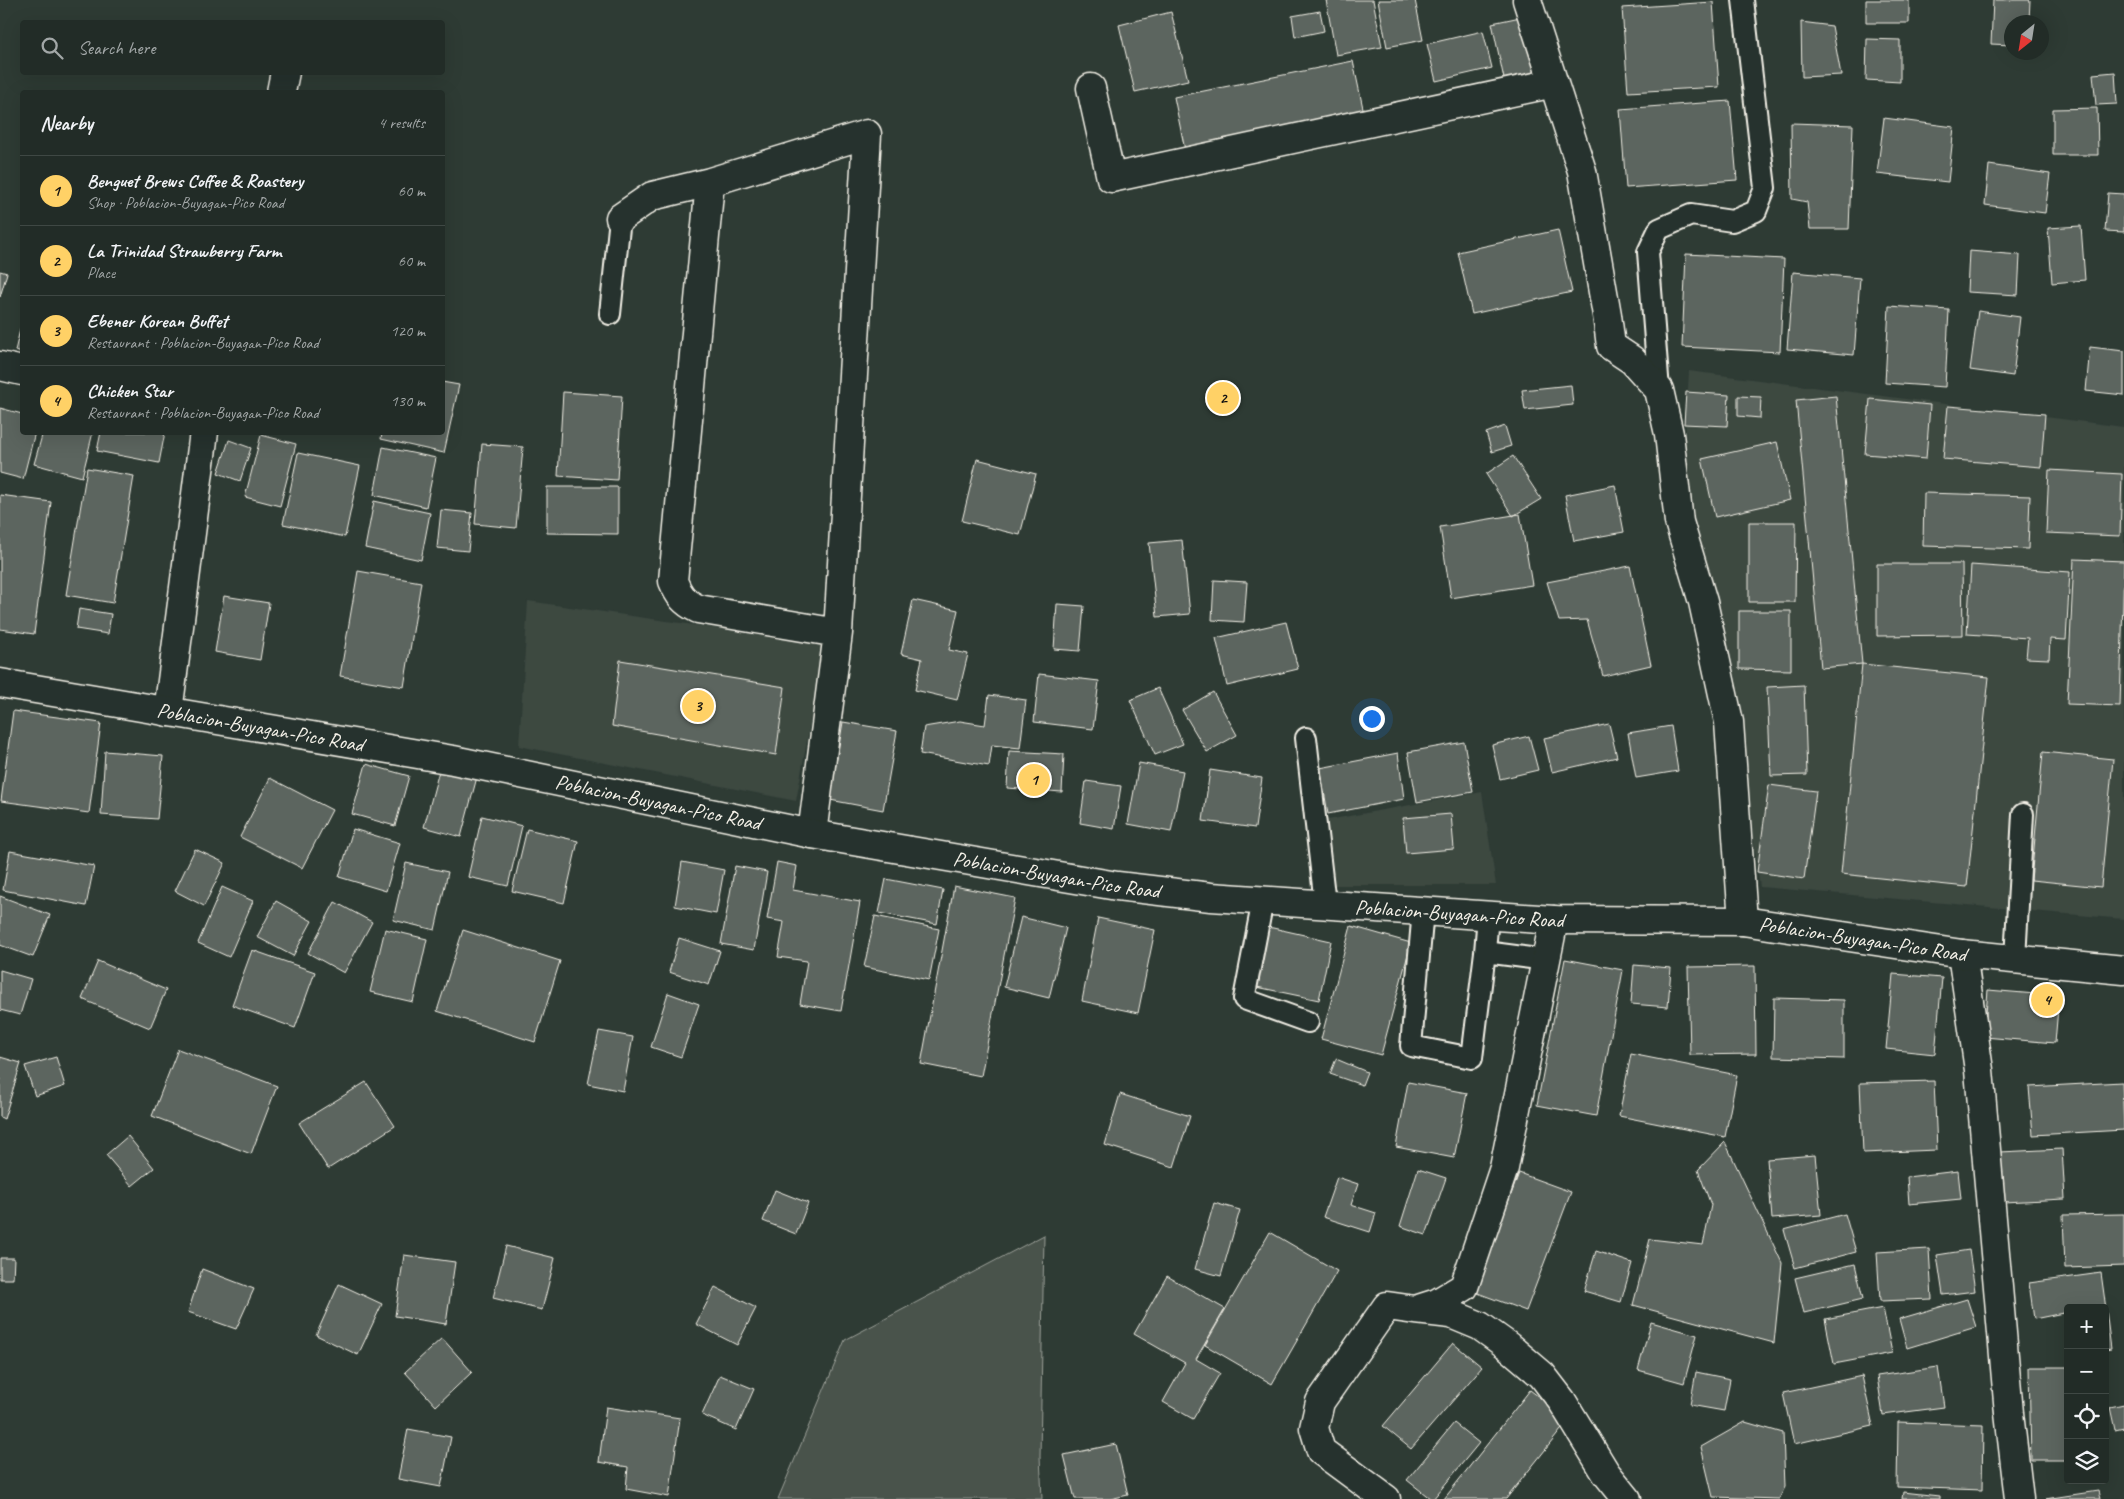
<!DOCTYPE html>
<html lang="en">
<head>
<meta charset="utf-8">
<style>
	:root { --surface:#222c27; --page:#2a342f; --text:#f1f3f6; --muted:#a2a7a7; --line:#3f4844; --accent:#ffd166 }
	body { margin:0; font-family:Caveat,sans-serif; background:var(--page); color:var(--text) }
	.controls { position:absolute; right:15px; bottom:15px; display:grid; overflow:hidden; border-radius:5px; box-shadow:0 5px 20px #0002 }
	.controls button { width:45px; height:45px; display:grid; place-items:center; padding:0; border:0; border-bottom:1px solid var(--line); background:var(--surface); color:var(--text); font:25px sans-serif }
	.compass { position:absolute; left:2004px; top:15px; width:45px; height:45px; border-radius:50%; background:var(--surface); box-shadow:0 5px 20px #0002; rotate:210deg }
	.you { position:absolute; left:1371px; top:718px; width:18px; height:18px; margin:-12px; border:4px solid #fff; border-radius:50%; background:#1a73e8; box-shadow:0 0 0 8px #1a73e833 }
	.badge { display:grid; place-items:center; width:32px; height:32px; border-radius:50%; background:var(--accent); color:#111; font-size:16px; font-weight:700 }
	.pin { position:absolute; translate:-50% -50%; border:2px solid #fff; box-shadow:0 1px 5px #0006 }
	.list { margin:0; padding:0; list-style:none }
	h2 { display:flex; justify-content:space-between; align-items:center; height:65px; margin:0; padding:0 20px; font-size:21px }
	h2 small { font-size:16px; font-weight:400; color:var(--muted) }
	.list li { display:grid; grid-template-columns:32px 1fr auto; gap:15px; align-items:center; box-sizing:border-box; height:70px; padding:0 20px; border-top:1px solid var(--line) }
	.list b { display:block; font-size:19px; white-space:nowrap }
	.list p { margin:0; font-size:16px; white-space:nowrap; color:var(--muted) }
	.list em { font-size:16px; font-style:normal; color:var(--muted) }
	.icon { flex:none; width:28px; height:28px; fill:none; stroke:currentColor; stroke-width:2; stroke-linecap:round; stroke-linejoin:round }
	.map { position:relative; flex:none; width:2124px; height:1499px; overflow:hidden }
	.search { position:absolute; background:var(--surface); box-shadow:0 5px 20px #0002; left:20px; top:20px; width:425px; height:55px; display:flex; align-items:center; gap:12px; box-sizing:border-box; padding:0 18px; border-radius:5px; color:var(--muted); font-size:19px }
	.panel { position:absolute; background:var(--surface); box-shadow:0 5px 20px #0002; left:20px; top:90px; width:425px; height:345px; border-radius:5px }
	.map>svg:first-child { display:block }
	.built { fill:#3c4841 }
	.green { fill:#48524c; stroke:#9ea29a }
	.building { fill:#5c655e; stroke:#f4f1e8 }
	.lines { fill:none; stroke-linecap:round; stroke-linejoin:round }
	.service-casing { stroke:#f4f1e8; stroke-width:24 }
	.minor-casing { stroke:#f4f1e8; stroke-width:31 }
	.secondary-casing { stroke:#f4f1e8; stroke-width:31 }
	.service { stroke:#26332d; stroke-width:20 }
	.minor { stroke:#26332d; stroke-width:28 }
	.secondary { stroke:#26332d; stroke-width:28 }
	.labels { text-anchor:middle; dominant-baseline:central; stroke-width:4; stroke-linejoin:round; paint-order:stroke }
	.street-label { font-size:21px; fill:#f4f1e8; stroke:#26332d }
</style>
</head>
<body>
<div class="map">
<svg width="2124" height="1499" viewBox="0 0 2124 1499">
	<rect width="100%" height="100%" fill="#2e3b34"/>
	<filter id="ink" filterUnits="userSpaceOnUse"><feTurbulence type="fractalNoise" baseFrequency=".02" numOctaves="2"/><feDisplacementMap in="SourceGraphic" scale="10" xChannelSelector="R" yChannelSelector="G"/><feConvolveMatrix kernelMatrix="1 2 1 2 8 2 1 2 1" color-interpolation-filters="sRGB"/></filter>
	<g filter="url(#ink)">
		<path class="built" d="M1689 371 2124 427V919L1760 887 1736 718 1683 474Z
			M528 601 825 644 796 801 519 746Z
			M1482 792 1496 885H1332L1322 821Z"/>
		<path class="green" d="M1044 1235 1040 1456 1042 1499H778L845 1340Z"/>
		<path class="building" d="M1326 0H1373L1382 47 1336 55Z
			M1378 0H1415L1423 40 1387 47Z
			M1866 0H1909V23H1866Z
			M1993 0H2030L2029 22H2012V45L1991 44Z
			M1713 2 1719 87 1628 92 1622 8Z
			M1320 11 1324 31 1295 37 1292 16Z
			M1171 12 1188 80 1135 92 1119 25Z
			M1525 16 1537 72 1504 79 1492 23Z
			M1801 22 1832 26 1841 75 1802 77Z
			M1483 31 1492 68 1436 81 1427 44Z
			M1867 39 1900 40V82L1866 80Z
			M1353 61 1364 113 1185 150 1174 97Z
			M2115 72 2117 104 2096 105 2093 74Z
			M1730 101 1737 180 1626 188 1620 109Z
			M2097 108 2098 155H2053V109Z
			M1884 118 1954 127 1948 182 1877 174Z
			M1791 123 1853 125 1849 229H1810L1807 202 1792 199Z
			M1989 165 2050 174 2045 213 1985 205Z
			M2108 193 2124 194V232L2105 231Z
			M2081 226 2085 280 2052 283 2048 228Z
			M1558 230 1572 292 1472 314 1458 252Z
			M1969 251 2020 255 2018 295 1967 292Z
			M1686 254 1784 259 1780 352 1682 347Z
			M0 271 7 273 0 297Z
			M1793 272 1860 278 1854 355 1787 349Z
			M1889 306 1949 310 1945 387 1885 383Z
			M1978 311 2020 317 2013 376 1970 370Z
			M22 321V353L15 351Z
			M2090 347 2124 351V395L2086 391Z
			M442 382 459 385 444 453 381 439 382 432H442Z
			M1571 385 1573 405 1525 410 1522 390Z
			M563 392 622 396 617 480 558 476Z
			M1686 392 1729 395 1727 426 1684 424Z
			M1738 396 1761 397 1760 418 1738 416Z
			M1836 396 1862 664 1821 668 1796 400Z
			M1870 399 1930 405 1926 459 1865 454Z
			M1948 406 2045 414 2041 467 1943 459Z
			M0 408 22 414V432H35L23 479 0 473Z
			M1505 426 1511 446 1492 452 1486 433Z
			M43 432H93L82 477 34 464Z
			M101 432H165L159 463 97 451Z
			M261 435 296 444 280 506 245 497Z
			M229 440 251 448 240 481 218 473Z
			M1777 442 1790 500 1715 517 1702 459Z
			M482 444 523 447 516 528 475 524Z
			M383 447 436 458 426 507 374 495Z
			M298 453 360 466 345 537 283 524Z
			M1513 456 1541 499 1513 516 1486 474Z
			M977 459 1036 474 1020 535 962 521Z
			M87 468 134 476 113 603 66 595Z
			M2049 470 2122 474 2120 536 2046 533Z
			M1615 485 1624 532 1574 541 1565 495Z
			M547 487H618V534L547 533Z
			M1924 493 2030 496 2028 549 1923 546Z
			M0 495 51 502 34 634 0 629Z
			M374 501 430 513 421 560 365 548Z
			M441 510 472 513 468 551 437 548Z
			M1520 514 1532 585 1451 598 1440 527Z
			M1749 522H1796L1795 602H1749Z
			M1182 540 1190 614 1157 617 1149 543Z
			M2074 559 2124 561 2120 706 2067 704Z
			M1877 564H1962L1963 635 1877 636Z
			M1971 565 2070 572 2066 640 2050 639 2049 659 2026 658 2028 638 1967 634Z
			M1630 566 1651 665 1603 676 1587 620 1559 621 1547 582Z
			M358 571 421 582 404 687 340 676Z
			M1214 580 1247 582 1244 622 1212 620Z
			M224 596 269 603 260 660 215 652Z
			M913 600 958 610 949 650 968 654 957 700 915 690 922 659 901 654Z
			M1057 604 1084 606 1080 651 1054 649Z
			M79 609 111 614 108 634 76 629Z
			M1739 611H1791V670L1739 669Z
			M1286 622 1298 669 1227 686 1216 638Z
			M620 660 785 687 776 755 612 726Z
			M1862 664 1989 677 1967 887 1841 874Z
			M1039 674 1099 681 1093 729 1034 722Z
			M1804 685 1807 775 1771 776 1767 687Z
			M1158 688 1183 744 1155 755 1130 700Z
			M1213 692 1237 735 1207 752 1182 710Z
			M989 695 1026 700 1020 748 992 745 989 766 920 754 924 727 960 721 985 725Z
			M13 711 101 723 89 813 1 801Z
			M843 722 897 731 883 810 830 800Z
			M1609 724 1617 757 1552 772 1544 738Z
			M1671 726 1678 771 1636 778 1628 733Z
			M1529 736 1538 770 1500 779 1492 745Z
			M1464 742 1473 792 1417 802 1408 752Z
			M105 751 163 756 157 819 101 815Z
			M1009 751 1064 754 1062 792 1007 788Z
			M2043 752 2113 759 2101 887 2031 880Z
			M1398 753 1404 799 1328 814 1320 768Z
			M1139 763 1183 771 1171 832 1128 824Z
			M366 764 409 776 395 826 352 814Z
			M440 767 477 777 461 837 424 827Z
			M1210 770 1262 778 1255 828 1203 821Z
			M270 778 332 810 302 868 240 837Z
			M1086 781 1121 786 1114 829 1080 823Z
			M1769 785 1816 791 1804 879 1757 872Z
			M1451 814 1454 849 1406 853 1403 818Z
			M482 816 522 826 508 886 468 877Z
			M353 829 400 843 386 891 339 877Z
			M527 829 578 841 564 903 512 891Z
			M195 849 225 863 204 906 175 891Z
			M10 851 94 866 86 906 3 890Z
			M682 862 724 870 716 914 675 906Z
			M777 862 797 866 793 890 860 902 841 1011 800 1004 807 961 778 957 784 922 767 919Z
			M406 863 448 872 435 930 393 920Z
			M735 866 767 872 754 950 721 944Z
			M886 879 943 890 937 924 879 913Z
			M954 886 1015 898 981 1076 921 1064Z
			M222 887 253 901 229 957 198 943Z
			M0 896 50 915 33 957 0 945Z
			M276 901 312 921 293 956 257 937Z
			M335 902 372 922 344 973 308 953Z
			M875 916 939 929 929 980 864 967Z
			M1021 917 1066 928 1049 998 1004 987Z
			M1098 918 1155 930 1138 1013 1082 1001Z
			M1264 926 1331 941 1319 1000 1252 986Z
			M1351 926 1411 943 1381 1055 1321 1039Z
			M385 929 427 939 413 1002 370 992Z
			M463 930 560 961 535 1042 437 1011Z
			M679 938 720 951 709 985 669 972Z
			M252 950 315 972 295 1028 232 1005Z
			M1565 959 1623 970 1596 1116 1537 1105Z
			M98 961 166 990 150 1028 82 999Z
			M1634 965 1671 968 1668 1007 1631 1004Z
			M1755 966 1756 1054 1690 1055 1688 967Z
			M0 970 31 979 20 1015 0 1010Z
			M1893 974 1942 978 1935 1054 1886 1049Z
			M1988 990 2059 996 2055 1043 1984 1037Z
			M668 993 699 1004 681 1057 651 1047Z
			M1774 998 1844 1000V1059L1773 1057Z
			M599 1031 633 1037 623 1091 588 1084Z
			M178 1049 277 1086 251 1154 152 1116Z
			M1631 1054 1737 1075 1725 1137 1619 1116Z
			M0 1057 21 1063 4 1119 0 1117Z
			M56 1057 65 1086 35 1096 25 1066Z
			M1336 1059 1367 1072 1362 1085 1330 1074Z
			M1934 1081 1937 1150 1863 1153 1860 1083Z
			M366 1082 395 1126 328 1169 299 1123Z
			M1408 1082 1467 1093 1454 1158 1396 1147Z
			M2122 1082 2124 1130 2033 1135 2029 1087Z
			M1120 1094 1190 1116 1174 1167 1105 1145Z
			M128 1136 154 1168 132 1186 106 1155Z
			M1725 1142 1782 1263 1774 1343 1633 1305 1650 1239 1703 1245 1711 1205 1698 1170Z
			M2062 1149 2065 1199 2003 1202 2000 1152Z
			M1815 1155 1821 1215 1772 1219 1767 1159Z
			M1418 1169 1446 1178 1426 1235 1400 1226Z
			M1958 1171 1961 1199 1909 1204 1907 1177Z
			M1519 1173 1571 1192 1526 1311 1475 1292Z
			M1337 1177 1358 1184 1351 1205 1376 1213 1370 1232 1323 1217Z
			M775 1190 808 1203 796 1234 763 1221Z
			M1214 1203 1240 1210 1221 1276 1195 1269Z
			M1845 1214 1856 1252 1795 1268 1784 1230Z
			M2124 1214V1266L2065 1268 2063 1215Z
			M1270 1232 1337 1271 1272 1384 1205 1345Z
			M506 1246 555 1258 542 1310 493 1298Z
			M1929 1249 1932 1299 1880 1301 1877 1252Z
			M1969 1250 1975 1291 1943 1295 1937 1255Z
			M1596 1251 1632 1263 1621 1302 1584 1291Z
			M404 1255 455 1262 446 1324 395 1316Z
			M0 1258H14L13 1279H0Z
			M1855 1264 1863 1299 1804 1313 1795 1278Z
			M202 1269 254 1289 236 1329 188 1312Z
			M2101 1273 2106 1309 2068 1308V1312L2034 1319 2029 1283Z
			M1167 1276 1225 1309 1196 1359 1220 1373 1193 1419 1163 1402 1185 1363 1134 1334Z
			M339 1284 382 1304 358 1355 316 1335Z
			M715 1287 756 1308 737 1345 696 1324Z
			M1967 1299 1976 1327 1907 1348 1899 1319Z
			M1883 1308 1892 1353 1834 1364 1825 1319Z
			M2106 1310 2111 1349 2105 1350V1311Z
			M1651 1322 1697 1335 1684 1383 1638 1370Z
			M442 1338 472 1372 436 1406 405 1372Z
			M1453 1343 1482 1367 1411 1449 1383 1426Z
			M1938 1367 1944 1407 1883 1415 1877 1376Z
			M2029 1367H2068V1460H2031Z
			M1696 1372 1730 1379 1724 1411 1690 1405Z
			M720 1375 754 1389 736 1430 702 1415Z
			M1862 1376 1873 1426 1794 1444 1783 1393Z
			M1530 1390 1569 1420 1506 1499H1444Z
			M2124 1404V1428L2115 1430 2110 1407Z
			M606 1407 680 1418 669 1497 626 1489 628 1467 599 1462Z
			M1745 1422 1783 1433 1785 1487 1779 1499 1713 1497 1701 1447Z
			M1898 1422 1983 1425 1982 1490 1897 1487Z
			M1454 1423 1479 1443 1433 1499H1431L1407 1480Z
			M408 1429 451 1437 441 1487 398 1479Z
			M1116 1444 1128 1495 1110 1499H1075L1064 1455Z
			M2098 1491 2100 1499H2045Z
			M1903 1492 1939 1496V1499H1902Z"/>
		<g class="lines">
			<defs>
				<path id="service" d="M610 314 620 218
					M1659 390 1648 252 1659 229 1691 215 1732 221 1756 211 1765 188 1743 0
					M1306 738 1325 904
					M1263 900 1244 999 1308 1022
					M1423 910 1411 1046 1472 1058 1485 952 1546 960
					M1485 952 1488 915
					M2015 959 2023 814"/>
				<path id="minor" d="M1527 0 1582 171 1607 315 1611 346 1632 360 1659 390 1669 434 1679 522 1703 602 1729 722 1743 921
					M1091 88 1111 178 1554 83
					M281 92 285 72
					M710 182 673 581C679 596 684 602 698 609L838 633
					M620 218 652 196 710 182 867 134 838 633 812 834
					M0 366 22 371
					M168 712 204 432
					M1962 954 1979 1070 2009 1413 2019 1499
					M1416 1310 1451 1314 1480 1326 1508 1346 1542 1375 1562 1401 1606 1473 1627 1499
					M1386 1499 1321 1451 1314 1428 1320 1402 1387 1306 1415 1310 1437 1303 1464 1287 1504 1168 1554 920"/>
				<g id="secondary">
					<path id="s1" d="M0 683 453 760 812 834 1117 886 1211 897 1554 920 1743 921 1962 954 2124 970"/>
				</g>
			</defs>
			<use href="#service" class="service-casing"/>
			<use href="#minor" class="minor-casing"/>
			<use href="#secondary" class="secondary-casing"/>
			<use href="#service" class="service"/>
			<use href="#minor" class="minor"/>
			<use href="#secondary" class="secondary"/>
		</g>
	</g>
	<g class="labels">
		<g class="street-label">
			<text stroke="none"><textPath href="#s1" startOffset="264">Poblacion-Buyagan-Pico Road</textPath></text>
			<text stroke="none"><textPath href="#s1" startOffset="669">Poblacion-Buyagan-Pico Road</textPath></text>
			<text stroke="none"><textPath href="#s1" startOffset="1074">Poblacion-Buyagan-Pico Road</textPath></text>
			<text stroke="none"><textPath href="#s1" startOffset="1479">Poblacion-Buyagan-Pico Road</textPath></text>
			<text stroke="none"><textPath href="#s1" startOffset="1884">Poblacion-Buyagan-Pico Road</textPath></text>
		</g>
	</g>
</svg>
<div class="controls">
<button>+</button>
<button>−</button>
<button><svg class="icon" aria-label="locate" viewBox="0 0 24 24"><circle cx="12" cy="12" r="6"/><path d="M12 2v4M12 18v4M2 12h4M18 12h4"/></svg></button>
<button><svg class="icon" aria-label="layers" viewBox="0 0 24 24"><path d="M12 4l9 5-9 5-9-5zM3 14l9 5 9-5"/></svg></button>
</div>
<svg class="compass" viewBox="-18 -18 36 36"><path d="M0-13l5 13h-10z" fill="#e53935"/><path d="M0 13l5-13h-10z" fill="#a2a7a7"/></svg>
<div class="you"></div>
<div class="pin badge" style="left:1034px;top:780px">1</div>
<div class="pin badge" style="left:1223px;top:398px">2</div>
<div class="pin badge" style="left:698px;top:706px">3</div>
<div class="pin badge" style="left:2047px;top:1000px">4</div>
<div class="search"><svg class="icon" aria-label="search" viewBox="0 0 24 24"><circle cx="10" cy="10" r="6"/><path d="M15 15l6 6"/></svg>Search here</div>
<section class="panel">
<h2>Nearby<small>4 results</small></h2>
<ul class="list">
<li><span class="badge">1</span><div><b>Benguet Brews Coffee &amp; Roastery</b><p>Shop · Poblacion-Buyagan-Pico Road</p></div><em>60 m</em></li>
<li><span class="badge">2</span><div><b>La Trinidad Strawberry Farm</b><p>Place</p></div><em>60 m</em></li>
<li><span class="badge">3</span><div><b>Ebener Korean Buffet</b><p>Restaurant · Poblacion-Buyagan-Pico Road</p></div><em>120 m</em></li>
<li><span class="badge">4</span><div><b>Chicken Star</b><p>Restaurant · Poblacion-Buyagan-Pico Road</p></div><em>130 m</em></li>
</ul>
</section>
</div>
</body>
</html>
